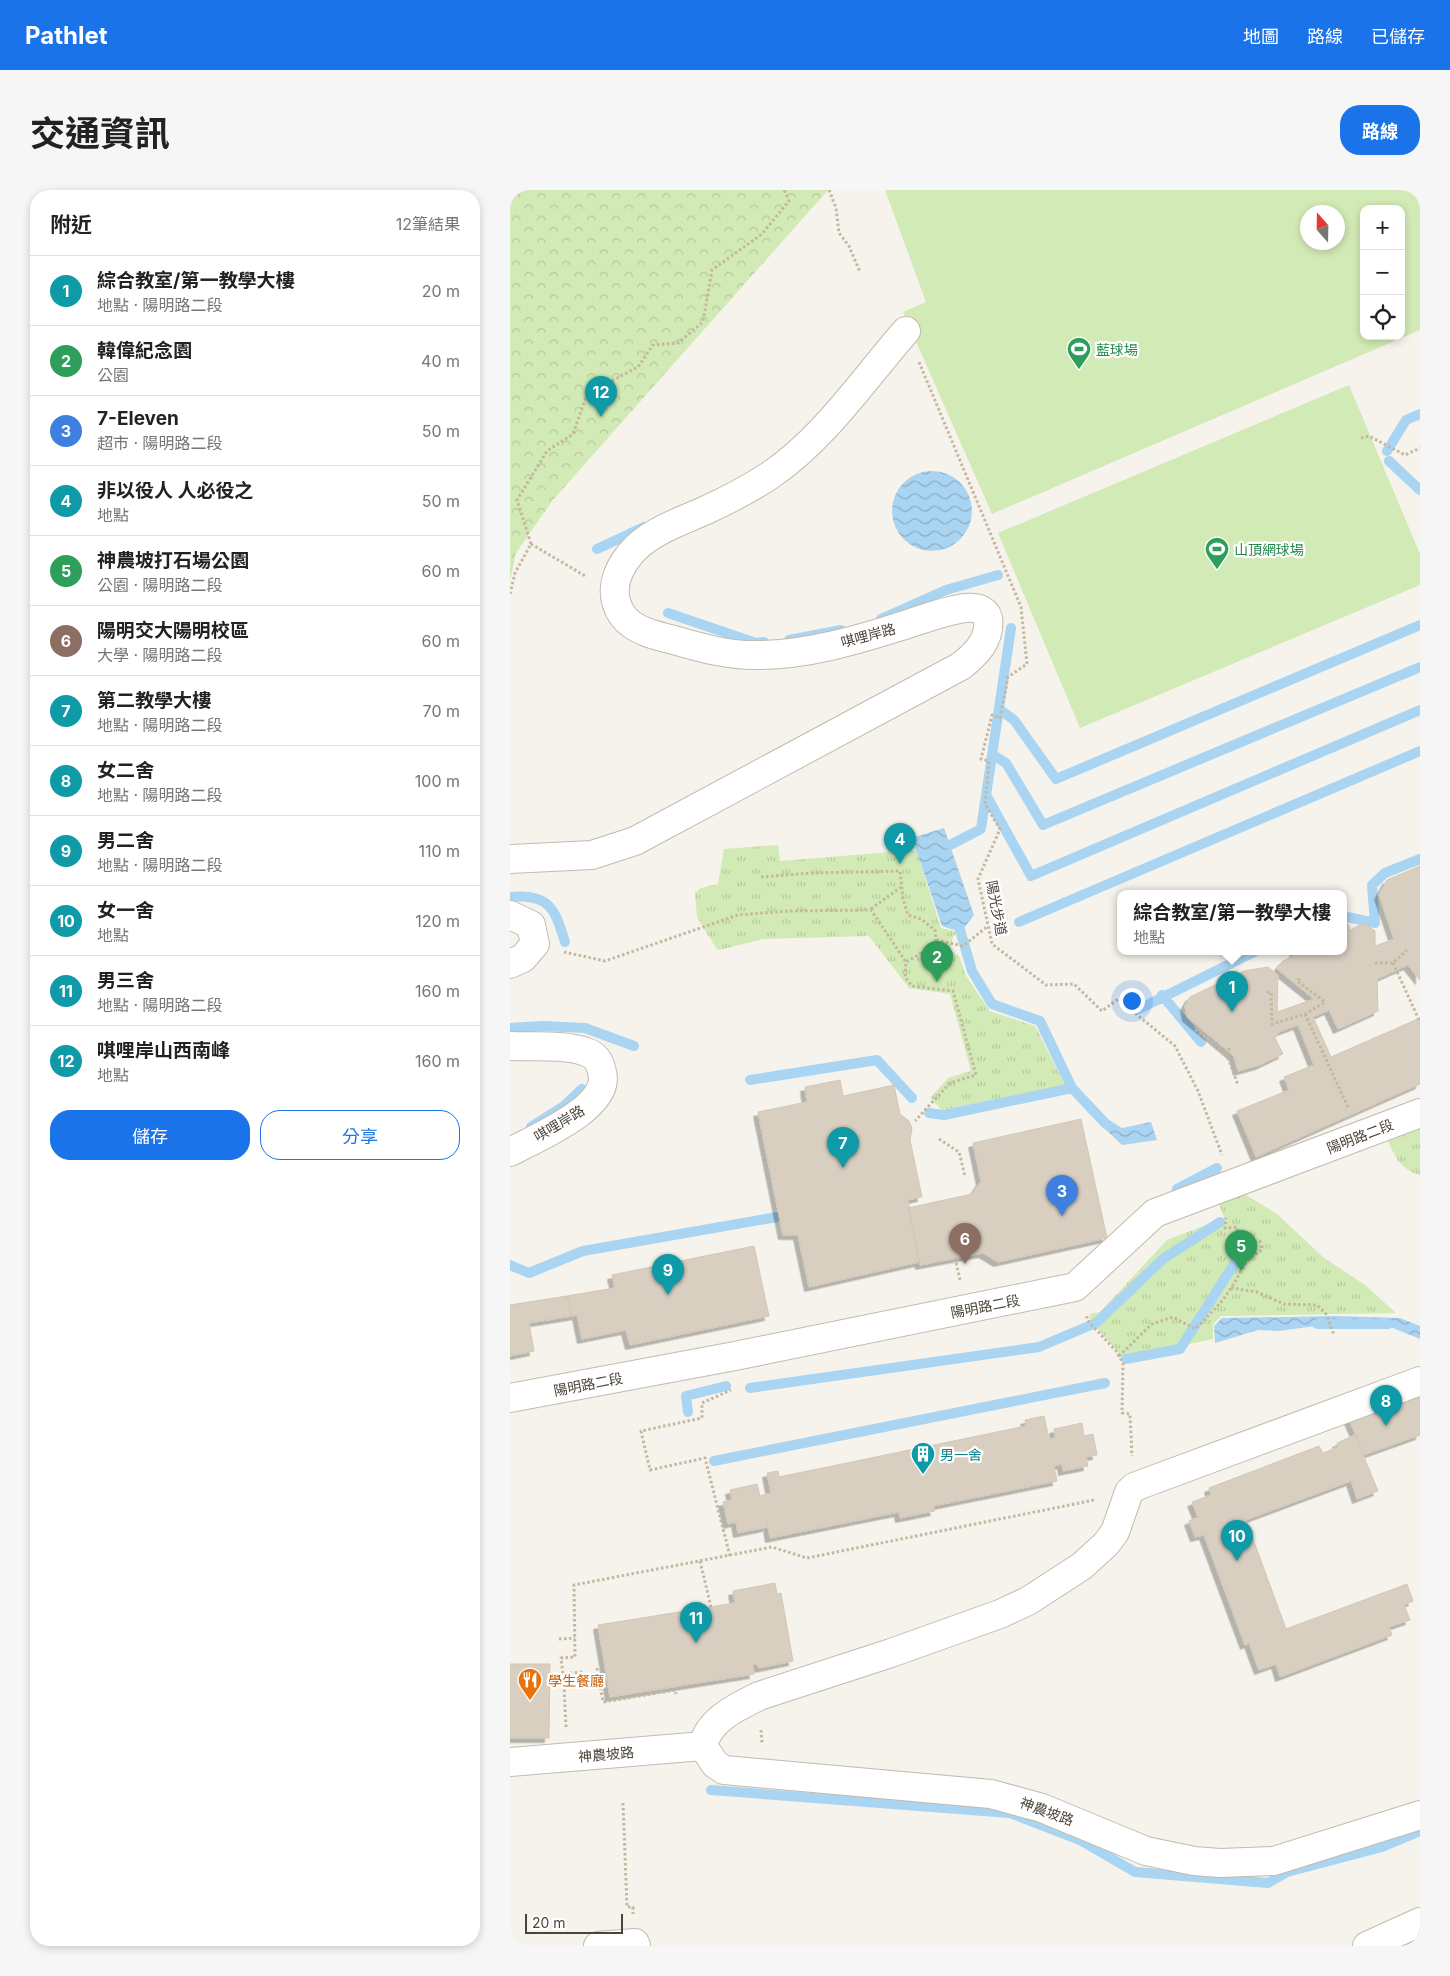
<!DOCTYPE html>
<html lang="zh-TW">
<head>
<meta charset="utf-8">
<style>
	:root { --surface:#fff; --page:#f6f6f6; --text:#222; --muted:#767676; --line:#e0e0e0; --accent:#1a73e8 }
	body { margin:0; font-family:Inter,"Noto Sans TC",sans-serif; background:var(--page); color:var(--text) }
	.controls { position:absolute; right:15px; top:15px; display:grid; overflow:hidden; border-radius:10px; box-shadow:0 2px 8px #0003 }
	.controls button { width:45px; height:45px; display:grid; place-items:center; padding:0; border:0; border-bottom:1px solid var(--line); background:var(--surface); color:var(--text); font:25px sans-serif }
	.compass { position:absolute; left:790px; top:15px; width:45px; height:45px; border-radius:50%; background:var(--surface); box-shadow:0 2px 8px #0003; rotate:340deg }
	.scale { position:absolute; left:15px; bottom:12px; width:98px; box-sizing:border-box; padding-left:5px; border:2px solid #4b4439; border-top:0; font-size:14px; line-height:18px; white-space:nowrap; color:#4b4439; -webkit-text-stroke:4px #fff; paint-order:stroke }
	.you { position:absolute; left:621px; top:810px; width:18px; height:18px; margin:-12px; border:4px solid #fff; border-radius:50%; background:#1a73e8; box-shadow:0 0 0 8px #1a73e833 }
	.badge { display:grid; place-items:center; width:32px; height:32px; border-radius:50%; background:var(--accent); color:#fff; font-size:16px; font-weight:700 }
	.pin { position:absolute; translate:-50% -41px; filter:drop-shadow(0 1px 2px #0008) }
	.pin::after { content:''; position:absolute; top:26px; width:18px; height:15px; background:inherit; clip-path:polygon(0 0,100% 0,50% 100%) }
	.popup { position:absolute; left:607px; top:700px; width:230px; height:65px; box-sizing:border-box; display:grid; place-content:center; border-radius:10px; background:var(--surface); filter:drop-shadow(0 1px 4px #0005); font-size:16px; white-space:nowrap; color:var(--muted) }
	.popup b { font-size:19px; color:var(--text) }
	.popup::after { content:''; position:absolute; left:50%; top:100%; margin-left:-10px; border:10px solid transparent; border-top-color:var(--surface) }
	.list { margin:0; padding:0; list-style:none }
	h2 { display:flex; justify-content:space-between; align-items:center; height:65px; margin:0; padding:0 20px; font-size:21px }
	h2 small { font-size:16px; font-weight:400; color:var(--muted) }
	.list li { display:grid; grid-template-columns:32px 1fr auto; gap:15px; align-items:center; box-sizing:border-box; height:70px; padding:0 20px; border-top:1px solid var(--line) }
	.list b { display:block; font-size:19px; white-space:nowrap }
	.list p { margin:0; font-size:16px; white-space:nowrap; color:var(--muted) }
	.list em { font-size:16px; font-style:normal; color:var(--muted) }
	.actions { display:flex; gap:10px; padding:15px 20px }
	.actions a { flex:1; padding:11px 0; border:1px solid var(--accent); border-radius:20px; text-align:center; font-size:18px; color:var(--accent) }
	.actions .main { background:var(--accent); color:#fff }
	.icon { flex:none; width:28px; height:28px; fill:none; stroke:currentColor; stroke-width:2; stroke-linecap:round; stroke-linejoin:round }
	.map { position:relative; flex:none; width:910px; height:1756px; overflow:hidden; border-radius:20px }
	header { display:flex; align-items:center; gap:30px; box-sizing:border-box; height:70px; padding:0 25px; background:var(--accent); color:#fff }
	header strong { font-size:24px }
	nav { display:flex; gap:28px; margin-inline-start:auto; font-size:18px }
	.intro { display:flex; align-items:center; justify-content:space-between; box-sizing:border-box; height:120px; padding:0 30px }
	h1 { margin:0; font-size:35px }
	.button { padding:12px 22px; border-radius:20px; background:var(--accent); color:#fff; font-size:18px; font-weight:700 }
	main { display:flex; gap:30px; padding:0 30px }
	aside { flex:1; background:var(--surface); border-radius:20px; box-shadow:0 2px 8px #0003 }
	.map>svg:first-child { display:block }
	.grass { fill:#d2eab5; fill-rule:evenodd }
	.forest { fill:url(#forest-crowns) }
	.park { fill:url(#park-tufts) }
	.water { fill:url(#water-waves) }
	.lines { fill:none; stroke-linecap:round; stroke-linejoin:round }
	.stream { stroke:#a9d4f2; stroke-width:10 }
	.building { fill:#d8cfc1; stroke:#d3c7b4; filter:url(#shadow) }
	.minor-casing { stroke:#c2bbae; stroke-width:30 }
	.path { stroke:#c4b79f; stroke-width:3; stroke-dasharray:2.5 2.5; stroke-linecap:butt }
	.minor { stroke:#fff; stroke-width:28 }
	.labels { text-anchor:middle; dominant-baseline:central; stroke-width:4.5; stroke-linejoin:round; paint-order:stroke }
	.leisure-label { font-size:14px; fill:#27864d; stroke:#fff; text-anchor:start }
	.street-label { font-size:14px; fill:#4b4439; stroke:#fff }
	.culture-label { font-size:14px; fill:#0d838f; stroke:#fff; text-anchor:start }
	.food-label { font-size:14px; fill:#c56008; stroke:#fff; text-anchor:start }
</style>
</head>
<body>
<header>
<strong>Pathlet</strong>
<nav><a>地圖</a><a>路線</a><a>已儲存</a></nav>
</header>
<div class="intro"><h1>交通資訊</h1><a class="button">路線</a></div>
<main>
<aside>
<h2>附近<small>12筆結果</small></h2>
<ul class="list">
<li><span class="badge" style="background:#0f9aa8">1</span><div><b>綜合教室/第一教學大樓</b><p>地點 · 陽明路二段</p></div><em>20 m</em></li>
<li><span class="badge" style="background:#2e9e5b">2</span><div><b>韓偉紀念園</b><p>公園</p></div><em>40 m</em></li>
<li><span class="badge" style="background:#3f7fe0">3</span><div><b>7-Eleven</b><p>超市 · 陽明路二段</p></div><em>50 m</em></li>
<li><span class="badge" style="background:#0f9aa8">4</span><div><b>非以役人 人必役之</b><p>地點</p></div><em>50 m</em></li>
<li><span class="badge" style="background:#2e9e5b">5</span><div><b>神農坡打石場公園</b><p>公園 · 陽明路二段</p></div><em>60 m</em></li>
<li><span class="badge" style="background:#8d6e63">6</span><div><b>陽明交大陽明校區</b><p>大學 · 陽明路二段</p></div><em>60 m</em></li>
<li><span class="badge" style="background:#0f9aa8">7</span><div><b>第二教學大樓</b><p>地點 · 陽明路二段</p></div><em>70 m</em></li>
<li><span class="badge" style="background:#0f9aa8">8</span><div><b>女二舍</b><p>地點 · 陽明路二段</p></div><em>100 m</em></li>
<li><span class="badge" style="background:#0f9aa8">9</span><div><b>男二舍</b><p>地點 · 陽明路二段</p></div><em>110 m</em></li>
<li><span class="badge" style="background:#0f9aa8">10</span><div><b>女一舍</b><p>地點</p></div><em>120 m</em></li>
<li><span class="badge" style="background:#0f9aa8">11</span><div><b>男三舍</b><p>地點 · 陽明路二段</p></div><em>160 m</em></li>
<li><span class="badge" style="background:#0f9aa8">12</span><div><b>唭哩岸山西南峰</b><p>地點</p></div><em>160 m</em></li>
</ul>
<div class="actions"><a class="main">儲存</a><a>分享</a></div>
</aside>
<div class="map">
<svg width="910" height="1756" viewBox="0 0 910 1756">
	<defs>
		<pattern id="forest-crowns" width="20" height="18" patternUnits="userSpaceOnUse" patternTransform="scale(1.25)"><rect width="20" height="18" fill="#d2eab5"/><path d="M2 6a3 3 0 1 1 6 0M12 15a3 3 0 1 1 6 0" fill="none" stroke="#b6ca9c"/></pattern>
		<pattern id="park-tufts" width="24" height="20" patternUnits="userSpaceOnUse" patternTransform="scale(1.25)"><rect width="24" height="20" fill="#d2eab5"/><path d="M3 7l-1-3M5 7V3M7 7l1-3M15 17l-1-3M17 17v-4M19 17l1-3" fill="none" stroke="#b6ca9c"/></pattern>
		<pattern id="water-waves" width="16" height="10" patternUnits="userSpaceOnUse" patternTransform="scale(1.25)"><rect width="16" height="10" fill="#a9d4f2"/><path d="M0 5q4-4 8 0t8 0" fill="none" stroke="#8caec5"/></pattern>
		<filter id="shadow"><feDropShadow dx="-4.5" dy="4.5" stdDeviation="0" flood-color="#0004"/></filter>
	</defs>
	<rect width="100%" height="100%" fill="#f6f3ec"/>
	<path class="grass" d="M375 0H910V140L482 324 393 122 416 112ZM854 19H891V146H854ZM798 22H828V52H798Z
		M839 195 910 364V395L570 538 488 343Z"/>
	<path class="forest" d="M0 0H318L42 311 6 363 0 391Z"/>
	<path class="park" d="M268 655 270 671 406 660 431 738 447 742 443 747 440 760 449 766 456 786 480 821 525 836 555 895 432 920 420 908 438 888 461 881 440 804 399 798 359 746 253 749 209 760 206 758 187 727 185 703 191 698 208 694 214 659Z
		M910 932V985C889 979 884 965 876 946Z
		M730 1001 767 1024 813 1067 855 1095 886 1123 711 1126 703 1134V1149L613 1168 580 1130V1124L590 1122 657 1050 714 1028 709 1014Z"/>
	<path class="water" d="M382 321a40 40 0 1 1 80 0a40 40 0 1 1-80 0Z
		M434 638 464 725 454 738 447 741 432 736 402 648Z
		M599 930 612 938 641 932 647 950 612 955 593 937Z
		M826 1126 890 1128 910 1136V1149L883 1138 848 1130 769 1141 748 1140 705 1153 704 1136 712 1128Z"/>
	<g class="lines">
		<path class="stream" d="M877 261 896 230 910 224
			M879 271 910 300
			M87 359 134 337
			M158 423 246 453 254 452
			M371 429 436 400 488 385
			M279 450 331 440
			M489 519 504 530 546 589 910 435
			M483 565 496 573 533 635 910 477
			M476 605 521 686 910 520
			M440 655 471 639 501 438
			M0 707C40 703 45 720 55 752
			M833 726 865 733 862 695 875 683 910 669
			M509 732 910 561
			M450 740 462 781 482 814 530 831 562 898 596 934
			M652 805 691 852
			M627 820 746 761
			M0 838 33 836 75 838 124 856
			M240 890 367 870 402 908
			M419 923 434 925 562 898
			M21 937 54 916 72 899
			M667 999 707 978
			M0 1075 19 1083 73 1061 267 1027
			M586 1133 653 1069 710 1032
			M807 1134H878
			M616 1169 670 1159 729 1066
			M240 1198 529 1157 581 1135
			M178 1222 176 1206 216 1196
			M204 1271 595 1193
			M201 1600 500 1623 570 1650 625 1682 758 1693 777 1682 872 1657 910 1641"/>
	</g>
	<path class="building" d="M910 676V790L898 775 867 789 868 821 828 839 819 820 803 827 821 867 910 828V894L746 967 727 921 779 900 774 887 804 875 788 835 769 842 765 848 773 864 750 875 728 881 724 866 677 827 675 816 680 807 734 781 758 777 768 785 767 822 804 809 767 779 773 771 786 765 784 761H833V736L838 734 840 740 854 733 865 741V756L884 749 869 705 877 690Z
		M330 890 333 906 384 895 390 924 399 931 402 938 400 950 412 1007 398 1010 409 1072 299 1097 288 1045H273L248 922 297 912 295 897Z
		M571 929 597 1048 488 1072 473 1063 410 1075 398 1018 462 1004 471 991 463 953Z
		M244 1056 259 1126 120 1155 116 1140 72 1149 67 1125 62 1126 57 1106 105 1098 102 1085Z
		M57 1106 62 1126 19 1133 24 1161 0 1166V1115Z
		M910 1200V1245L854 1265 838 1227Z
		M534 1226 539 1249 545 1248 544 1239 572 1233 574 1246 583 1244 587 1265 576 1267 578 1276 553 1281 552 1274 544 1276 547 1291 423 1316 425 1321 390 1328 389 1322 260 1348 257 1330V1337L228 1343 226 1332 218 1334 213 1312 222 1310 220 1300 247 1294 250 1306 261 1303 257 1283 268 1281 269 1287 516 1236 515 1230Z
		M845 1245 868 1301 847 1309 841 1291 736 1330 776 1439 897 1394 903 1411 894 1415 900 1430 879 1437 882 1445 770 1487 766 1474 749 1480 739 1453 735 1455 694 1345 685 1347 679 1331 688 1327 682 1312 701 1305 699 1298 809 1256 813 1263 828 1257 827 1253Z
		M265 1393 267 1404 271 1403 283 1471 249 1478 246 1474 243 1475 244 1484 100 1507 88 1435 225 1413 223 1401Z
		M0 1474H40L39 1548H0Z
		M910 1749V1756H890Z"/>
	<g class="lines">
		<defs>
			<path id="minor" d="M0 669 82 665 125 651 451 476C466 464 481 450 478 428 475 418 464 417 455 418 432 421 409 431 388 437 344 451 295 465 248 465 221 466 191 458 164 450 147 446 124 441 113 426 98 405 105 382 121 363 139 342 169 332 194 321 216 311 239 299 259 286 314 249 353 190 396 141
				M0 725 21 735 25 754 13 768 0 774
				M0 856C24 857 54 854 76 862 86 865 90 872 92 882 102 917 26 948 0 962
				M0 1208 225 1166 565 1097 645 1023 910 923
				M193 1556C198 1530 227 1517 249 1506L381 1463 490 1424 518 1411 572 1376 596 1354 605 1342 619 1302 624 1297 910 1191
				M0 1572 193 1556 205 1574 214 1580 481 1604 532 1618 636 1661 684 1671 710 1673 764 1671 910 1625
				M88 1756 125 1753 126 1756
				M857 1756 910 1732"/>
		</defs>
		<use href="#minor" class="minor-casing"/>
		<path class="path" d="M319 0 326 18 329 43 339 56 350 82
			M409 172 511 417 517 474 498 487 490 528 482 525 471 569 479 571 475 614 490 639 468 689 482 754 536 795 564 794 592 821 608 809 665 856 688 901 712 965
			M851 248 859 246 895 265 910 258
			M21 354 77 387
			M0 404 5 383 21 354 7 310 37 261 63 244 77 204 128 177 143 155 168 153 193 132 202 80 252 44 279 11 274 0
			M251 687 301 683 390 681 393 709 398 725 411 729 425 740 426 750 418 759 396 772 395 787 402 796 443 801 466 885 440 893 405 931
			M361 719 391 697
			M426 750 453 756 478 736
			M54 762 95 771 228 725 279 721 361 720 396 772
			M865 773H883L897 760
			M883 773 910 832
			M757 802H761L762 834 795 824 815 812 787 791 790 788
			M795 824 838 917
			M687 835 685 839 717 865
			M719 858 717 865 728 895
			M429 949 449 962 455 986
			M445 1068 450 1090
			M721 1098 747 1102 774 1114 807 1115 816 1124 824 1145
			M577 1126V1130L606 1161 613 1173 612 1223 620 1224 622 1266
			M609 1166 642 1134 663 1127 685 1139C698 1126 711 1114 721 1098 733 1081 732 1071 752 1060L750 1051 729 1053 727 1037 715 1038 716 1028
			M220 1366 195 1268 140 1280 131 1241 192 1228V1213L221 1200
			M190 1371 201 1417
			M49 1449 65 1448
			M87 1478 93 1512 165 1500 166 1504
			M56 1537 54 1497 72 1495 71 1482 53 1484 51 1468 65 1467 64 1395 262 1357 297 1368 584 1310
			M251 1540 252 1553
			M113 1613 117 1717H123V1724"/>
		<use href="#minor" class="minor"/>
	</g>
	<defs>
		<symbol id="stadium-pin" viewBox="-11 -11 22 30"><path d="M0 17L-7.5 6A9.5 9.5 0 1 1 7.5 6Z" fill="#2e9e5b" stroke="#fff"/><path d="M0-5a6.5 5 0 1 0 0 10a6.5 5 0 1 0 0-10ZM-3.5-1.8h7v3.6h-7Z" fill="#fff"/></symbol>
		<symbol id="building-pin" viewBox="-11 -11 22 30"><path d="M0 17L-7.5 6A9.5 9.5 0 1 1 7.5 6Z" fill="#0f9aa8" stroke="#fff"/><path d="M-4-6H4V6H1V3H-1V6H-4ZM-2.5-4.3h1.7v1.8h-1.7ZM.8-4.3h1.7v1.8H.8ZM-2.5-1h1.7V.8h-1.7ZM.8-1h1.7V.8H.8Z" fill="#fff"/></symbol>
		<symbol id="restaurant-pin" viewBox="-11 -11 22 30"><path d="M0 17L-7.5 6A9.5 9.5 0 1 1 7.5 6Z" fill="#e8710a" stroke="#fff"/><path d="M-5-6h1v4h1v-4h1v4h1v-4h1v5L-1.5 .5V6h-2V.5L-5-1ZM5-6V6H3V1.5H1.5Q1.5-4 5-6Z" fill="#fff"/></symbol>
	</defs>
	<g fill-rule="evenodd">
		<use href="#stadium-pin" x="555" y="145" width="28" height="38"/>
		<use href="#stadium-pin" x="693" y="345" width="28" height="38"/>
		<use href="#building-pin" x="399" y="1250" width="28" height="38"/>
		<use href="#restaurant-pin" x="6" y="1476" width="28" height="38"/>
	</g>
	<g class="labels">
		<g class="leisure-label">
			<text x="586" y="159">藍球場</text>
			<text x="724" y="359">山頂網球場</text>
		</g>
		<g class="street-label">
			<text transform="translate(358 445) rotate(-15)">唭哩岸路</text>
			<text transform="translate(487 718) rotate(79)">陽光步道</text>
			<text transform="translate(49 933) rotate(-31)">唭哩岸路</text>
			<text transform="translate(850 946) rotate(-21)">陽明路二段</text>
			<text transform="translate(475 1116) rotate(-11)">陽明路二段</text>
			<text transform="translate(78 1194) rotate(-11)">陽明路二段</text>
			<text transform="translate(96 1564) rotate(-5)">神農坡路</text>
			<text transform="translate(537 1621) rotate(20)">神農坡路</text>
		</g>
		<g class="culture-label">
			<text x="430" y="1264">男一舍</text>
		</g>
		<g class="food-label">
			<text x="38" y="1490">學生餐廳</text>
		</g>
	</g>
</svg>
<div class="controls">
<button>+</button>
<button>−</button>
<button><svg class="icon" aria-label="locate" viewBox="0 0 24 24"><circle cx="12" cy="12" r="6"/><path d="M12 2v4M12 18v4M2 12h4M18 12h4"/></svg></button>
</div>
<svg class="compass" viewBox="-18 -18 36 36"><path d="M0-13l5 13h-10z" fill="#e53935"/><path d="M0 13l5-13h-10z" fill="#767676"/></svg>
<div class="scale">20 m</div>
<div class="you"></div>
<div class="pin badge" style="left:722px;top:822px;background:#0f9aa8">1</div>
<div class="popup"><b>綜合教室/第一教學大樓</b>地點</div>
<div class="pin badge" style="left:427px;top:792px;background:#2e9e5b">2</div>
<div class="pin badge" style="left:552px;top:1026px;background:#3f7fe0">3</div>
<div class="pin badge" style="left:390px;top:674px;background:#0f9aa8">4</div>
<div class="pin badge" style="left:731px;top:1081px;background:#2e9e5b">5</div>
<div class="pin badge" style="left:455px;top:1074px;background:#8d6e63">6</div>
<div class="pin badge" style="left:333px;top:978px;background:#0f9aa8">7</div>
<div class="pin badge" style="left:876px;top:1236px;background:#0f9aa8">8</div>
<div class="pin badge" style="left:158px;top:1105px;background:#0f9aa8">9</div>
<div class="pin badge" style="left:727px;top:1371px;background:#0f9aa8">10</div>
<div class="pin badge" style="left:186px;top:1453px;background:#0f9aa8">11</div>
<div class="pin badge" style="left:91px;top:227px;background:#0f9aa8">12</div>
</div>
</main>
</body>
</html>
